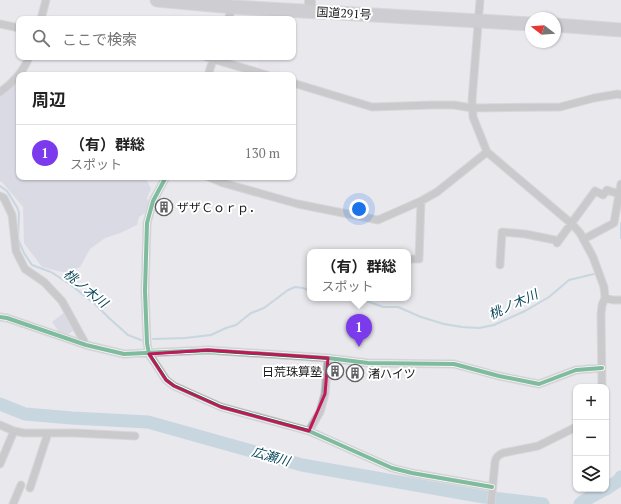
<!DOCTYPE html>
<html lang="ja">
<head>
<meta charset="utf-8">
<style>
	:root { --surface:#fff; --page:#f2f2f2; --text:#222; --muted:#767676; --line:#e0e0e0; --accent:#7c3aed }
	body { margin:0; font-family:"PT Serif","Noto Sans JP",serif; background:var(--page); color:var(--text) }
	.controls { position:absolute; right:12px; bottom:12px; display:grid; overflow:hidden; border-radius:8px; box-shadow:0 1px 3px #0004 }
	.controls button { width:36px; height:36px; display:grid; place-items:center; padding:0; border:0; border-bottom:1px solid var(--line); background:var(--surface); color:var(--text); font:20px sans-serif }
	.compass { position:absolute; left:525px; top:12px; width:36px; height:36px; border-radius:50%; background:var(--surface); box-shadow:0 1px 3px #0004; rotate:287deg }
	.you { position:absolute; left:359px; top:209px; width:14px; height:14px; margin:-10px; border:3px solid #fff; border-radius:50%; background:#1a73e8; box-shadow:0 0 0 6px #1a73e833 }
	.badge { display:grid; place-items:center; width:26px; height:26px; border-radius:50%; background:var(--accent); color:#fff; font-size:13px; font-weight:700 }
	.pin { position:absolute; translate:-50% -33px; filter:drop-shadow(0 1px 2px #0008) }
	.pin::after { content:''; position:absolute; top:21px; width:14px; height:12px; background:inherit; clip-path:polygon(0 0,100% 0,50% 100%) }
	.popup { position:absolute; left:307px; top:249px; width:104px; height:52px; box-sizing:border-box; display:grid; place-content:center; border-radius:8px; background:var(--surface); filter:drop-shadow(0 1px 3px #0005); font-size:13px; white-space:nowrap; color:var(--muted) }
	.popup b { font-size:15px; color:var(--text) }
	.popup::after { content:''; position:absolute; left:50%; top:100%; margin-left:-8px; border:8px solid transparent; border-top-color:var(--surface) }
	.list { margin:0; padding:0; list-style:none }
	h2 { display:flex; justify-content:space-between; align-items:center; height:52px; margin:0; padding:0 16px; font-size:17px }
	h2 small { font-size:13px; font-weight:400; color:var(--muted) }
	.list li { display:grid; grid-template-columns:26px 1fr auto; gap:12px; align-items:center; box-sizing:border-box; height:56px; padding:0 16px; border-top:1px solid var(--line) }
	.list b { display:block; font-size:15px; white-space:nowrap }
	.list p { margin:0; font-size:13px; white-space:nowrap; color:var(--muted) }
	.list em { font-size:13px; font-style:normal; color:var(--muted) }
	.icon { flex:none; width:22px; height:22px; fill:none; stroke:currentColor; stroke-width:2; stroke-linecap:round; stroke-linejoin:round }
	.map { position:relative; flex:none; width:621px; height:504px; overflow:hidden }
	.search { position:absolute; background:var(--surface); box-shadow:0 1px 3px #0004; left:16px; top:16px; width:280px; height:44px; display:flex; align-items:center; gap:10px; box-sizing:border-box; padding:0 14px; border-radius:8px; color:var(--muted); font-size:15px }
	.panel { position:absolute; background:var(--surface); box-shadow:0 1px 3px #0004; left:16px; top:72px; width:280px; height:108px; border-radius:8px }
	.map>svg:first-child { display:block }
	.industrial { fill:#e6dfec }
	.green { fill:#cbcadb }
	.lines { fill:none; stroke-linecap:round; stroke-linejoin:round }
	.stream { stroke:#a3c1ce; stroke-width:2 }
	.river { stroke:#a3c1ce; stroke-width:13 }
	.street-casing { stroke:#c3c3c6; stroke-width:9 }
	.secondary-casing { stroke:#c3c3c6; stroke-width:12 }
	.highway-casing { stroke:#c3c3c6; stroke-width:15 }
	.street { stroke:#a7a7a7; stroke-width:7 }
	.secondary { stroke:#a7a6a7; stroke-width:10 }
	.highway { stroke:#aeaeb1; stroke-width:13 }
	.cycleway-casing { stroke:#fff; stroke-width:6 }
	.cycleway { stroke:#00873e; stroke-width:4 }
	.marked { fill:none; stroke:#c2185b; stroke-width:3; stroke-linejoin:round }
	.labels { text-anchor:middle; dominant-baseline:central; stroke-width:4; stroke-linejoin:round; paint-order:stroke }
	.street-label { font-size:12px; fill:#18181b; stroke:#fff }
	.poi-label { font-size:12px; fill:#18181b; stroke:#fff; text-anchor:start }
	.water-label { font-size:13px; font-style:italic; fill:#074658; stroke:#fff }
</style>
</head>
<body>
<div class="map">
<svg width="621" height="504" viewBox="0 0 621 504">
	<rect width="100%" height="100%" fill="#e8e8ed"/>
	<path class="industrial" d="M260 57H281L279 75 258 70Z"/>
	<path class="green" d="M19 82V177H145L151 189 147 198 150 210 139 217 137 225 120 233 105 238 90 249 80 267 66 273 42 267 24 243 23 207 2 182H0V97Z
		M65 312 74 330 66 336 60 333 52 322Z"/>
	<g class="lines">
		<path class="stream" d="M0 186 7 191 17 207 19 213 18 239 24 253 32 265 51 272 71 285 96 305 109 318 128 335 141 340
			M621 223V238
			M342 298 344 300H364L383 307H398L421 317 444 324 462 327 479 328 494 325 525 311 549 297 569 280 594 274
			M153 339 185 338 211 335 226 328 236 325 251 313 264 308 288 290 295 287 303 288 310 291"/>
		<path class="river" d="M0 404 25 414 72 418 148 422 302 465 484 497 543 504
			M606 489 618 481 621 477
			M580 504 582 502 605 489"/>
		<defs>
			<path id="street" d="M480 0 472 100 473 117 487 152 572 224 580 233 593 257 604 287 605 298 602 305 601 315 602 387
				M41 19 46 0
				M228 19 233 7
				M0 24 19 28
				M206 57 267 75
				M208 75 214 57
				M293 83 372 107 432 105H454L472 108 560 107 594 98 618 94 621 95
				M0 92C12 84 24 71 29 57
				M166 177 153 201 147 223 145 291 147 343 149 354 166 380 174 386 221 407 309 431 392 468 412 473 492 487
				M209 177 223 183 298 204 378 220 421 201 437 192 487 152
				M0 196 4 198 12 215 16 251 25 269 44 282 62 301 86 345
				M584 239 614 223 619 194
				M408 259H419L421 201
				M500 265 502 232 525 234 555 240 557 243 595 191 603 195 607 190 619 194 621 184
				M605 298 613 300H621
				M0 317 7 318 86 345 124 354 208 350 328 358 368 363 454 364 499 376 539 384 576 370 602 368
				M0 425 14 431 24 433H75L135 436
				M309 431 320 412 325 394 328 358
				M0 464 14 431
				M30 488 48 433
				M13 504 21 485
				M491 504 495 462C496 457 498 455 503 453L538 446 576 427"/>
			<path id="secondary" d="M310 0V11"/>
			<path id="highway" d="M157 0 233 7 531 24
				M555 25 621 30"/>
		</defs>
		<use href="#street" class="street-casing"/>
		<use href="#secondary" class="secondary-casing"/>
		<use href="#highway" class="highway-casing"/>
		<use href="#street" class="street"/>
		<use href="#secondary" class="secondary"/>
		<use href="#highway" class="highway"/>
		<defs>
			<path id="cycleway" d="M166 177 153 201 147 223 145 291 147 343 149 354 166 380 174 386 221 407 309 431 392 468 412 473 492 487
				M0 317 7 318 86 345 124 354 208 350 328 358 368 363 454 364 499 376 539 384 576 370 602 368"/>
		</defs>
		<use href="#cycleway" class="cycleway-casing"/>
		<use href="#cycleway" class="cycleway"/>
	</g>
	<path d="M0 0H621V504H0ZM208 350 328 358 325 394 309 431 221 407 174 386 166 380 149 354Z" fill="#e8e8ed" fill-opacity=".55" fill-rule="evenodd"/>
	<path class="marked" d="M208 350 328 358 325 394 309 431 221 407 174 386 166 380 149 354Z"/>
	<defs>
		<symbol id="building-ring" viewBox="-11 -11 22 22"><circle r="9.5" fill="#fff" stroke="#616164" stroke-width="1.5"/><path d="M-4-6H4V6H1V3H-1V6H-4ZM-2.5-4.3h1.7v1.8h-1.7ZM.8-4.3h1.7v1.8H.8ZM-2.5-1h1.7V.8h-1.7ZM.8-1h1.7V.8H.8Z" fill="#616164"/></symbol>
	</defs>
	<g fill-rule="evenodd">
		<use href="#building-ring" x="154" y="197" width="20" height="20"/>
		<use href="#building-ring" x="325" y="361" width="20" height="20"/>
		<use href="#building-ring" x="345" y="363" width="20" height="20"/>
	</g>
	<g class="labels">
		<g class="street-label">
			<text transform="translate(344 13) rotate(3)">国道291号</text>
		</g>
		<g class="poi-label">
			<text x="177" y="207">ザザＣｏｒｐ．</text>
			<text x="322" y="371" text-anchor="end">日荒珠算塾</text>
			<text x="368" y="373">渚ハイツ</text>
		</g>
		<g class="water-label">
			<text transform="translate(86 288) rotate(39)">桃ノ木川</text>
			<text transform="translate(513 304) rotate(-25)">桃ノ木川</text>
			<text transform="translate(271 456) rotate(16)">広瀬川</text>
		</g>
	</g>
</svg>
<div class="controls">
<button>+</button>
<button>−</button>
<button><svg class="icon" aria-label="layers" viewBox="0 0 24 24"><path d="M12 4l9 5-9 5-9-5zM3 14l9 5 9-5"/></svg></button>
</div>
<svg class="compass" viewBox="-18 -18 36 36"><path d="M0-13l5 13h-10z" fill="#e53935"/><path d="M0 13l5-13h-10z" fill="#767676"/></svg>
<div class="you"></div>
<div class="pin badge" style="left:359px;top:347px">1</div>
<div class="popup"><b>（有）群総</b>スポット</div>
<div class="search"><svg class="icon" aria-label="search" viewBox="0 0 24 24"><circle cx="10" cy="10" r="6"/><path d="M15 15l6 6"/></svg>ここで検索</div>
<section class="panel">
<h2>周辺<small></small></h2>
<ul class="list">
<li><span class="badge">1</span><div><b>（有）群総</b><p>スポット</p></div><em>130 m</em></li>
</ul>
</section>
</div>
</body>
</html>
